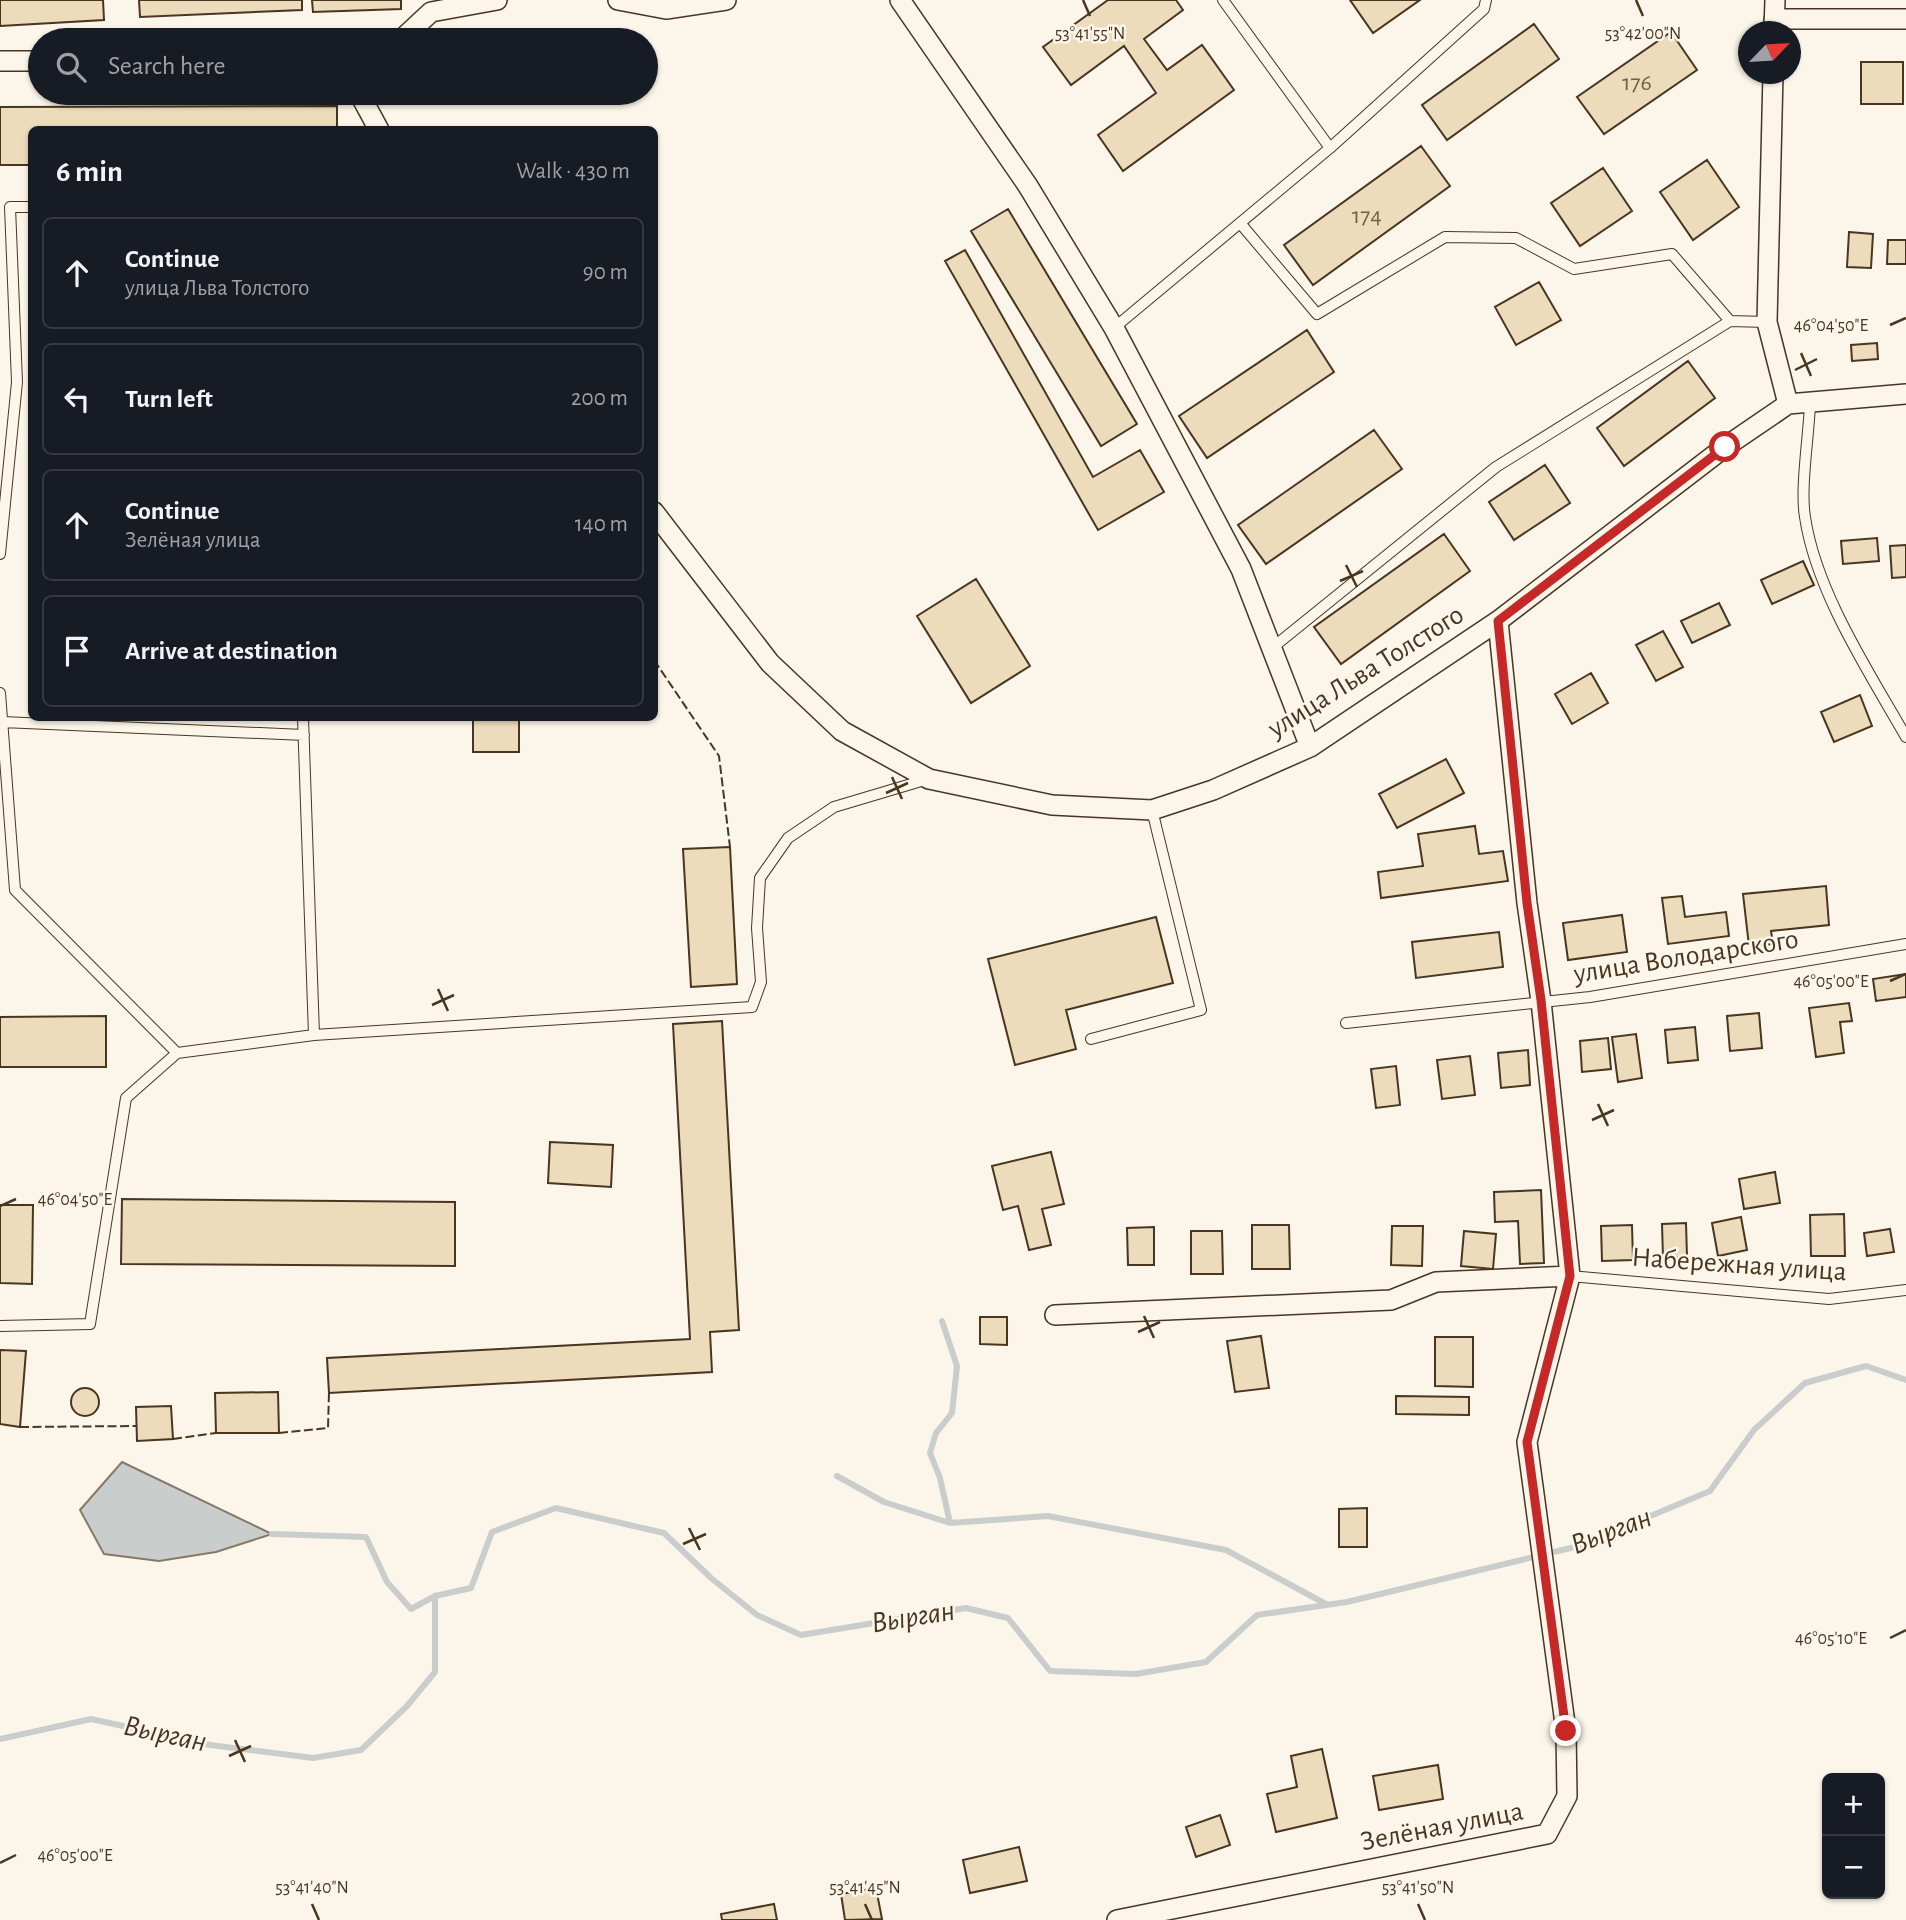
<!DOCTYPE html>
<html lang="en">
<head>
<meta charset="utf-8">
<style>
	:root { --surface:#171b24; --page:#242831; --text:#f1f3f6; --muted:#9ea1a6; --line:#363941 }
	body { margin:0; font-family:"Alegreya Sans",sans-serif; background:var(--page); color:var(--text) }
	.controls { position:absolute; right:21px; bottom:21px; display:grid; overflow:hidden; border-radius:10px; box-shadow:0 2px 5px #0004 }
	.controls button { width:63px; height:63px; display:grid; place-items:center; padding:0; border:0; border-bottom:2px solid var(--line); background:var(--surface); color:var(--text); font:35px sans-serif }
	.compass { position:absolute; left:1738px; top:21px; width:63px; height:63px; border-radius:50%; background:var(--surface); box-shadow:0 2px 5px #0004; rotate:65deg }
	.stop { position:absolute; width:21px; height:21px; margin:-16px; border:5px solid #c62828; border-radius:50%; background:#fff }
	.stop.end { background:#c62828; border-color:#fff; box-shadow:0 2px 7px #0008 }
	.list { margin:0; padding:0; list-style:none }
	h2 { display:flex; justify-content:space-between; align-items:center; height:91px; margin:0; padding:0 28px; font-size:30px }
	h2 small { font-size:23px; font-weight:400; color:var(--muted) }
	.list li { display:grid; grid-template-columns:46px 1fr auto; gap:21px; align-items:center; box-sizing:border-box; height:112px; margin:0 14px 14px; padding:0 14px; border:2px solid var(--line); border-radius:10px }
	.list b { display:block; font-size:26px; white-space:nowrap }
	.list p { margin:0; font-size:23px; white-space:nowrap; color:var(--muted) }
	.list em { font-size:23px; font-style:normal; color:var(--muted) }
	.icon { flex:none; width:38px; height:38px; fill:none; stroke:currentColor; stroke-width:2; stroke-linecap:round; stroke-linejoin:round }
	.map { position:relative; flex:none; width:1906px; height:1920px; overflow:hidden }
	.search { position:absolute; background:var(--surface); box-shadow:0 2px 5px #0004; left:28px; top:28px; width:630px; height:77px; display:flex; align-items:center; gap:18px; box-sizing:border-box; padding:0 24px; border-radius:38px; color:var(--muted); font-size:26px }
	.panel { position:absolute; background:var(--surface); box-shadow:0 2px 5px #0004; left:28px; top:126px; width:630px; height:595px; border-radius:10px }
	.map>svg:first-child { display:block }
	.water { fill:#c9cecd; stroke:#887966; stroke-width:2 }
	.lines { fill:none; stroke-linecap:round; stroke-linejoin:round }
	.stream { stroke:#c9cecd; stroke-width:6 }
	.building { fill:#ecdcbc; stroke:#4a3520; stroke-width:2 }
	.lane-casing { stroke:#4a3520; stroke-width:12 }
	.street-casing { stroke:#4a3520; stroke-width:22 }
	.lane { stroke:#fbf6e9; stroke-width:10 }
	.street { stroke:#fbf6e9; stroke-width:19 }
	.fence { stroke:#4a3520; stroke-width:2; stroke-dasharray:9 3.5; stroke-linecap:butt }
	.route { stroke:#c62828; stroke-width:9 }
	.ticks { fill:none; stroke:#4a3520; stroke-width:2.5 }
	.labels { text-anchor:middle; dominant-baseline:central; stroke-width:5; stroke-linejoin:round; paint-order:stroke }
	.number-label { font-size:24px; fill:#725f47 }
	.street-label { font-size:28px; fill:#4a3520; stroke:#fbf6e9 }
	.water-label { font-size:30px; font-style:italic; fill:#4a3520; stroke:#fbf6e9 }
	.ticks-label { font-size:18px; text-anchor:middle; fill:#4a3520; stroke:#fbf6e9; stroke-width:5; stroke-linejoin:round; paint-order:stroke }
</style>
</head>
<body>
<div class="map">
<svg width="1906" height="1920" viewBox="0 0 1906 1920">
	<rect width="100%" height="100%" fill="#fbf6e9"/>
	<path class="water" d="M122 1462 272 1534 216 1552 159 1561 104 1554 80 1510Z"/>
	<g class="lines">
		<path class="stream" d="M942 1321 957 1366 952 1413 936 1433 930 1453 940 1478 950 1523
			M837 1476 884 1502 950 1523 1048 1516 1226 1550 1326 1604
			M272 1534 366 1537 387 1582 411 1609 435 1596
			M0 1739 91 1719 210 1745 313 1758 361 1750 407 1706 435 1672V1596L471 1588 492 1532 556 1508 664 1533 711 1578 757 1615 801 1635 966 1608 1008 1618 1050 1671 1136 1674 1206 1662 1257 1615 1347 1602 1579 1546 1710 1491 1754 1430 1805 1383 1866 1366 1906 1380"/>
	</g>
	<path class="building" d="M0 0H103L104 20 0 26Z
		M139 0H302V10L140 17Z
		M312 0H401V9L313 12Z
		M1108 0H1176L1183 10 1144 39 1167 70 1202 45 1234 90 1123 171 1098 135 1156 93 1124 46 1071 85 1043 47Z
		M1350 0H1420L1373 33Z
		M1534 24 1559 59 1447 140 1422 105Z
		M1671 32 1697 70 1604 134 1577 97Z
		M1861 62H1903V104H1861Z
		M337 106V130H32V165H0V107Z
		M1421 146 1450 186 1313 285 1284 245Z
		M1707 160 1739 207 1693 240 1660 192Z
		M1603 168 1632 211 1580 246 1551 203Z
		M1008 209 1137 424 1101 446 971 231Z
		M1849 232 1873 234 1871 268 1847 267Z
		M1888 240H1906V264H1887Z
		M965 250 1093 477 1140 450 1164 492 1098 530 945 261Z
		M1539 282 1561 320 1516 345 1495 307Z
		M1307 330 1334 372 1207 458 1179 416Z
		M1877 343 1878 359 1852 361 1851 345Z
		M1688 361 1715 398 1624 466 1597 428Z
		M1374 430 1402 469 1266 564 1238 525Z
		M1545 465 1570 503 1514 540 1489 502Z
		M1444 534 1470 571 1341 664 1314 627Z
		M1877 538 1879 561 1843 564 1841 541Z
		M1906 545V577L1892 578 1890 546Z
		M1803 561 1814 585 1772 604 1761 580Z
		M976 579 1030 666 971 703 917 616Z
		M1719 603 1730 625 1692 643 1681 621Z
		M1663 631 1683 667 1656 681 1636 645Z
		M1591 673 1608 703 1572 724 1555 694Z
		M1860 695 1872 726 1834 742 1821 712Z
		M473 719H519V752H473Z
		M1446 759 1464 793 1397 828 1379 794Z
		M1475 826 1479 854 1503 851 1508 881 1381 898 1378 872 1423 866 1418 834Z
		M730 847 737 984 691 987 683 849Z
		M1826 886 1829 925 1771 931 1773 944 1749 946 1743 894Z
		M1682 896 1685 917 1726 912 1729 936 1668 944 1662 898Z
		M1622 915 1627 952 1568 960 1563 923Z
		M1156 917 1173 983 1066 1010 1076 1049 1015 1065 988 959Z
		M1499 932 1503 967 1416 978 1412 942Z
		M1906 974V997L1876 1001 1873 979Z
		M1849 1003 1852 1021 1840 1022 1844 1053 1816 1057 1809 1008Z
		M1759 1013 1762 1048 1730 1051 1727 1016Z
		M106 1016V1067H0V1017Z
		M722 1021 739 1330 710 1332 712 1372 329 1393 327 1358 690 1339 673 1024Z
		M1695 1027 1698 1060 1668 1063 1665 1030Z
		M1636 1034 1642 1078 1618 1082 1612 1037Z
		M1608 1038 1611 1069 1582 1072 1580 1041Z
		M1528 1050 1530 1085 1501 1088 1498 1053Z
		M1470 1056 1475 1095 1442 1099 1437 1060Z
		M1396 1066 1400 1105 1376 1108 1371 1069Z
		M550 1142 613 1145 611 1187 548 1183Z
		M1051 1152 1064 1204 1042 1209 1051 1245 1029 1250 1018 1206 1003 1210 992 1166Z
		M1775 1172 1780 1203 1744 1209 1739 1179Z
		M1541 1190 1544 1263 1520 1264 1518 1221 1495 1222 1494 1192Z
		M122 1199 455 1202V1266L121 1264Z
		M0 1205H33L32 1284 0 1283Z
		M1844 1214 1845 1256H1811L1810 1215Z
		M1741 1217 1747 1250 1718 1256 1712 1223Z
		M1686 1223 1687 1257 1663 1258 1662 1224Z
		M1252 1225H1289L1290 1269H1252Z
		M1632 1225 1633 1260 1602 1261 1601 1226Z
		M1392 1226H1423L1422 1266 1391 1265Z
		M1154 1227V1265H1128L1127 1228Z
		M1890 1229 1894 1252 1867 1256 1864 1233Z
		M1191 1231H1222L1223 1274H1191Z
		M1464 1231 1496 1234 1493 1269 1461 1266Z
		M980 1317H1007V1345L980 1344Z
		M1261 1336 1269 1388 1235 1392 1227 1341Z
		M1435 1337H1473V1387L1435 1386Z
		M0 1350 26 1351 20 1427 0 1424Z
		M71 1402a14 14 0 1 1 28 0a14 14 0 1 1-28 0Z
		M278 1392 279 1433H216L215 1393Z
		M1396 1396 1469 1397V1415L1396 1414Z
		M171 1406 173 1439 137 1441 136 1407Z
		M1367 1508V1547H1339V1509Z
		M1322 1749 1337 1818 1276 1832 1267 1794 1297 1787 1291 1756Z
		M1438 1765 1443 1799 1379 1810 1373 1776Z
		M1220 1815 1230 1845 1196 1857 1186 1827Z
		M1019 1847 1027 1881 970 1893 963 1860Z
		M876 1888 882 1919 845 1920 841 1894Z
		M774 1904 777 1920H722L721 1914Z"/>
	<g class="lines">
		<defs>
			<path id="lane" d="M1330 148 1484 9 1486 0
				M1240 223 1317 314 1445 237 1516 238 1574 269 1672 254 1730 321
				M1114 328 1330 148 1223 0
				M1810 404C1809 434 1800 489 1805 517 1816 592 1869 672 1906 737
				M0 554 17 382 10 207H32
				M1272 648 1496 467 1730 321 1767 322
				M0 693 15 890 177 1053 314 1035 752 1007 761 982 757 928 760 878 788 838 834 807 928 779
				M303 718 314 1035
				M2 722 304 735
				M1346 1023 1590 997 1906 944
				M1091 1039 1201 1010 1152 810
				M1570 1276 1829 1299 1906 1290
				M0 1326 90 1324 126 1098 177 1053"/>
			<path id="street" d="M618 0 666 9 726 0
				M900 0 1028 186 1114 328 1241 569 1310 747
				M1774 19H1906
				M1774 30 1775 0
				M401 40 431 12 497 0
				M0 61H40
				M1773 74 1767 322 1788 404
				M359 93 379 130
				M654 512 770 663 842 731 929 779 1052 805 1152 810 1213 790 1310 747 1498 621 1725 447 1788 404 1906 394
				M1055 1315 1391 1300 1436 1282 1570 1276
				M1117 1920 1547 1834 1567 1796 1566 1731 1527 1442 1570 1276 1541 1001 1527 903 1498 621"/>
		</defs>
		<use href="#lane" class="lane-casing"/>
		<use href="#street" class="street-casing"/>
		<use href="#lane" class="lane"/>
		<use href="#street" class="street"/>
		<path class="fence" d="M654 660 719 756 730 847
			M20 1427 136 1426
			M279 1433 328 1428 329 1393
			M173 1439 216 1433"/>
	</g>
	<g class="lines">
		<path class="route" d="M1566 1731 1527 1442 1570 1276 1541 1000 1527 903 1498 621 1725 447"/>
	</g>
	<path class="ticks" d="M1083 0 1090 16M1636 0 1643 16M1890 325 1906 318M1801 353 1811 376M1795 370 1817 359M1346 565 1357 587M1340 581 1363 571M892 777 902 799M886 793 908 783M1890 981 1906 974M438 989 448 1011M432 1005 454 995M1598 1104 1608 1126M1592 1120 1614 1110M0 1206 16 1199M1144 1316 1154 1338M1138 1332 1160 1322M689 1528 700 1550M683 1544 706 1534M1890 1638 1906 1630M235 1740 245 1762M229 1756 251 1746M0 1863 16 1855M312 1904 319 1920M865 1904 872 1920M1418 1904 1425 1920"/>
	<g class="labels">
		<g class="number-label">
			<text x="1637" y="83">176</text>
			<text x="1367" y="216">174</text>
		</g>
		<g class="street-label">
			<text transform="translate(1366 672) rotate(-32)">улица Льва Толстого</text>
			<text transform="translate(1686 957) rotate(-9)">улица Володарского</text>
			<text transform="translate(1739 1265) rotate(4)">Набережная улица</text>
			<text transform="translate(1442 1827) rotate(-11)">Зелёная улица</text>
		</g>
		<g class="water-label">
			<text transform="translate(1611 1531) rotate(-21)">Вырган</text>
			<text transform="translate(913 1617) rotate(-9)">Вырган</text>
			<text transform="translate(165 1734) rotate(12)">Вырган</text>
		</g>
	</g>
	<g class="ticks-label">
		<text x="1090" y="39">53°41'55"N</text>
		<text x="1643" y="39">53°42'00"N</text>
		<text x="1831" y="331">46°04'50"E</text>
		<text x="1831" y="987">46°05'00"E</text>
		<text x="75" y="1205">46°04'50"E</text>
		<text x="1831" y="1644">46°05'10"E</text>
		<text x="75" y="1861">46°05'00"E</text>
		<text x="312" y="1893">53°41'40"N</text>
		<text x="865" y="1893">53°41'45"N</text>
		<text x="1418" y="1893">53°41'50"N</text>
	</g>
</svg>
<div class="controls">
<button>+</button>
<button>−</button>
</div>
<svg class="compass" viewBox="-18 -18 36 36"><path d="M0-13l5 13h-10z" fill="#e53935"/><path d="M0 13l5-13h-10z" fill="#9ea1a6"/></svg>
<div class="stop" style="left:1725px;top:447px"></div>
<div class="stop end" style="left:1566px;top:1731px"></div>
<div class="search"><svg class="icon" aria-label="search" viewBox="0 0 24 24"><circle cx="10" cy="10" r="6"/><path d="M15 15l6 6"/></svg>Search here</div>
<section class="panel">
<h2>6 min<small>Walk · 430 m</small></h2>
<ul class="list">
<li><svg class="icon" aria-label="ahead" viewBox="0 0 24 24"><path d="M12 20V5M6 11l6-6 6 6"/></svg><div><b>Continue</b><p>улица Льва Толстого</p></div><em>90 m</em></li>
<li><svg class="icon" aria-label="left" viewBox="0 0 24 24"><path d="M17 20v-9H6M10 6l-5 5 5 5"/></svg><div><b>Turn left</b></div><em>200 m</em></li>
<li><svg class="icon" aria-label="ahead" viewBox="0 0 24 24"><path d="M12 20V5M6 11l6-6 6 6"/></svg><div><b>Continue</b><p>Зелёная улица</p></div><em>140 m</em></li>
<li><svg class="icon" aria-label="arrive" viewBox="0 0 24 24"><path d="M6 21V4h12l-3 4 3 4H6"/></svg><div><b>Arrive at destination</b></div></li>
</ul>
</section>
</div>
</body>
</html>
